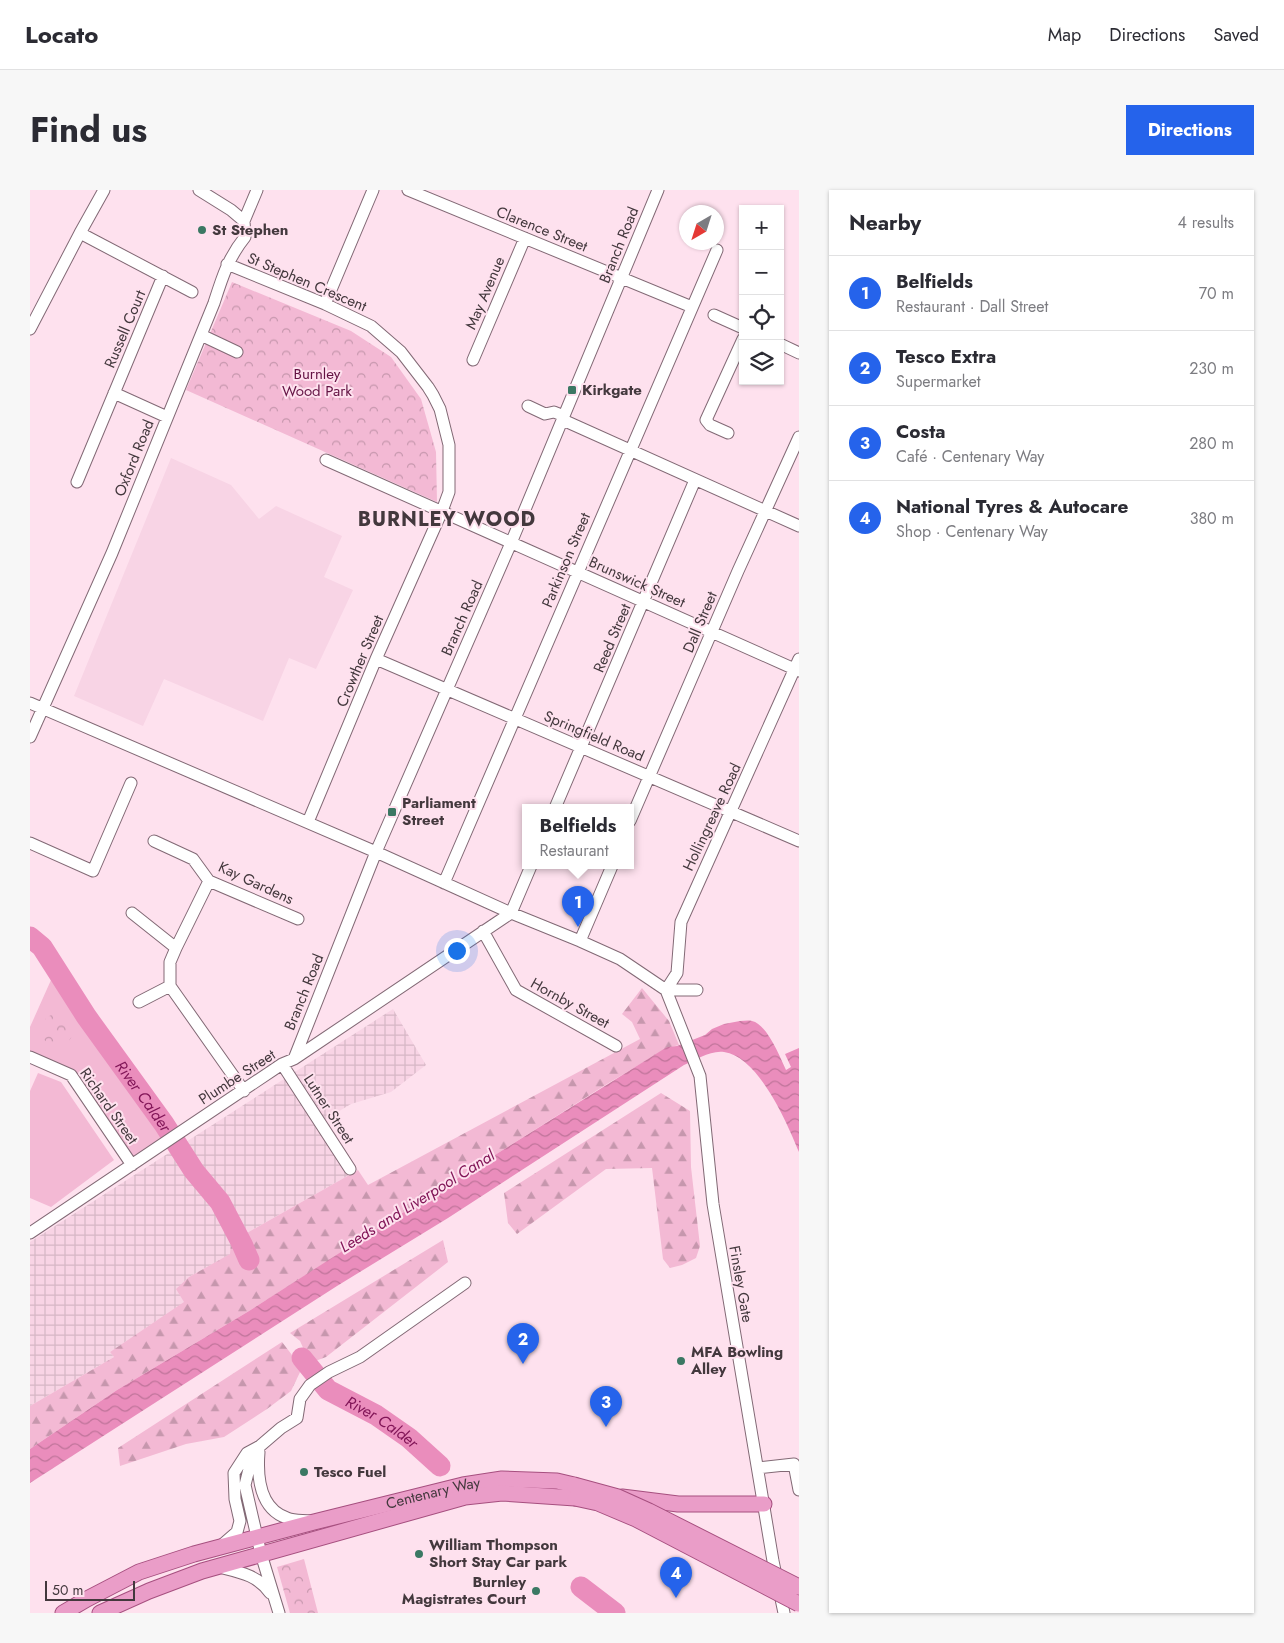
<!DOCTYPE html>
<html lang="en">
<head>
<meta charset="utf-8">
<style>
	:root { --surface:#fff; --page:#f7f7f7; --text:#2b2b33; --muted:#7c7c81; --line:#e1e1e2; --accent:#2563eb }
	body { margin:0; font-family:Jost,sans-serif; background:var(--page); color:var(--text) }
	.controls { position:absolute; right:15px; top:15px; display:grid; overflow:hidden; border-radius:0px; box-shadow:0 1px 4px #0004 }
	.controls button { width:45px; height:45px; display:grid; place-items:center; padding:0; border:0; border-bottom:1px solid var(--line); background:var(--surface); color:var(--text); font:25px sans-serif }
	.compass { position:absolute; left:649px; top:15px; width:45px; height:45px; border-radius:50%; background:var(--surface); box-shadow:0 1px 4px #0004; rotate:219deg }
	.scale { position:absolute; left:15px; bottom:12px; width:90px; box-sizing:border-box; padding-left:5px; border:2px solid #43383d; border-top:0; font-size:14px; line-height:18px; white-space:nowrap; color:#43383d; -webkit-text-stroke:4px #fee1ee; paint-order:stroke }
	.you { position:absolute; left:426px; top:760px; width:18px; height:18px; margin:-12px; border:4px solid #fff; border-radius:50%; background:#1a73e8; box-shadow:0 0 0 8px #1a73e833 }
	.badge { display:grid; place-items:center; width:32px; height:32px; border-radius:50%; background:var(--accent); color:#fff; font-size:16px; font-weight:700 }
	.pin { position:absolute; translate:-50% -41px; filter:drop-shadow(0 1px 2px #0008) }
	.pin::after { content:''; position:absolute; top:26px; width:18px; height:15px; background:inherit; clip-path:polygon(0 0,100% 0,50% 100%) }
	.popup { position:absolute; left:492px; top:614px; width:112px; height:65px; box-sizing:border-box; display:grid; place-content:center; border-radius:0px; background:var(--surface); filter:drop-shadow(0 1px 4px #0005); font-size:16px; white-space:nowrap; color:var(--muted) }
	.popup b { font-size:19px; color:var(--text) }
	.popup::after { content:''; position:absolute; left:50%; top:100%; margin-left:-10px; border:10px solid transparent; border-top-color:var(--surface) }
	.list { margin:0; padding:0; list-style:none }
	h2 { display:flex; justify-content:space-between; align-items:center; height:65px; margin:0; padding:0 20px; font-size:21px }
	h2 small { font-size:16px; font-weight:400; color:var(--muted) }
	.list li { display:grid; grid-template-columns:32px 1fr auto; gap:15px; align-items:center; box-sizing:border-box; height:75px; padding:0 20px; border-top:1px solid var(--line) }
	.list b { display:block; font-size:19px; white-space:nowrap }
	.list p { margin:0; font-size:16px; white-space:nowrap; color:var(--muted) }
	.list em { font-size:16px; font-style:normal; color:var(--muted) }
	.icon { flex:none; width:28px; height:28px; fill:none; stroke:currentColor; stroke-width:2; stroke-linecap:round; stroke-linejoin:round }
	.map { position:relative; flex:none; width:769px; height:1423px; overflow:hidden; border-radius:0px }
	header { display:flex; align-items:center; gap:30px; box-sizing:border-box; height:70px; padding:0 25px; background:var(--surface); border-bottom:1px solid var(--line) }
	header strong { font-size:24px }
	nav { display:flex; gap:28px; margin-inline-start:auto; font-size:18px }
	.intro { display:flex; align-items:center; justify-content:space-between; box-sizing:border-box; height:120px; padding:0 30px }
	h1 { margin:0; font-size:35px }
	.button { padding:12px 22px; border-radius:0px; background:var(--accent); color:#fff; font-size:18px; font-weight:700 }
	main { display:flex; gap:30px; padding:0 30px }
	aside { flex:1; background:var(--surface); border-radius:0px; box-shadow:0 1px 4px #0004 }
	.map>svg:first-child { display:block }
	.built { fill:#f8d4e5 }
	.industrial { fill:url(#industrial-grid) }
	.green { fill:#f3b9d4 }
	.forest { fill:url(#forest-firs) }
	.park { fill:url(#park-crowns) }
	.water { fill:url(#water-waves) }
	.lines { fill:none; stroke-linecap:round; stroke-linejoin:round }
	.river { stroke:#ea8dbc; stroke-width:21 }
	.minor-casing { stroke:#826975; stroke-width:13 }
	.major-casing { stroke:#a64f7f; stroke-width:17 }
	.minor { stroke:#fff; stroke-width:11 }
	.major { stroke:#ea9dc8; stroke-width:15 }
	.major-bridge-casing { stroke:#a64f7f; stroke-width:17; stroke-linecap:butt }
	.major-bridge { stroke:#ea9dc8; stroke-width:15 }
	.poi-dot { fill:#3b7863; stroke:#fee1ee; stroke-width:2 }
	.labels { text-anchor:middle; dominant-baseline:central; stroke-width:4; stroke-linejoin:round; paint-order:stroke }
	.street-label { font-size:15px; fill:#43383d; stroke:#fee1ee }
	.poi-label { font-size:15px; font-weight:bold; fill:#43383d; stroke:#fee1ee; text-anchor:start }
	.park-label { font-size:15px; fill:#631243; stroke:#fee1ee }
	.water-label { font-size:16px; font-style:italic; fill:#821658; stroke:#fee1ee }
	.district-label { font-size:20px; font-weight:bold; letter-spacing:1px; fill:#43383d; stroke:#fee1ee }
</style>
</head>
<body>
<header>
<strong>Locato</strong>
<nav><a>Map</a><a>Directions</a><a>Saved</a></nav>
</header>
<div class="intro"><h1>Find us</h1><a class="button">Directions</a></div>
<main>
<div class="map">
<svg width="769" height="1423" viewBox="0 0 769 1423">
	<defs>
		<pattern id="industrial-grid" width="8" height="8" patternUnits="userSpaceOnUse" patternTransform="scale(1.25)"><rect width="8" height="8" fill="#f8d4e5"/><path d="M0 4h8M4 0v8" fill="none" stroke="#d6b7c5"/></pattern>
		<pattern id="forest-firs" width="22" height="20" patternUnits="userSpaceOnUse" patternTransform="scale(1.25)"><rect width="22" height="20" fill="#f3b9d4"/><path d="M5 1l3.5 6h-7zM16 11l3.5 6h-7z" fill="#c697ad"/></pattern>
		<pattern id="park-crowns" width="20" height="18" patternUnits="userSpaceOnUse" patternTransform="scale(1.25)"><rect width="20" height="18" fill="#f3b9d4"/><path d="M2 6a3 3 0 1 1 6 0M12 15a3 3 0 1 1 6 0" fill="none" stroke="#c697ad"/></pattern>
		<pattern id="water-waves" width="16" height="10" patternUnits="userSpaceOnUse" patternTransform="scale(1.25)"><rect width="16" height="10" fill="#ea8dbc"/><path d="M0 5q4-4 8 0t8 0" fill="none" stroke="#bf749a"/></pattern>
	</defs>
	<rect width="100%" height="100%" fill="#fee1ee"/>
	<path class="built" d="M141 268 201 295 229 329 246 316 312 346 294 387 323 400 286 479 259 468 233 531 134 489 113 536 44 506Z"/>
	<path class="industrial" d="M363 819 396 875 361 902 321 914 296 929 328 980 201 1052V1064L159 1087 147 1099 155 1112 80 1162 84 1167 0 1216V1052Z"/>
	<path class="green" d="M21 790 135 949 102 971 42 882 0 864V837Z
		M8 883 31 892 84 970 21 1017 0 1008V901Z"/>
	<path class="forest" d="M612 798 639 831 649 855 637 858 577 894 219 1121 87 1200 0 1259V1216L84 1167 80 1162 154 1112 146 1099 159 1087 200 1064 201 1052 328 980 338 995 610 849 602 832 592 824Z
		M631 903 660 921 661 977 670 1056 666 1068 652 1075 640 1078 633 1069 622 978 576 979 487 1044 478 1033 474 1003Z
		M413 1050 418 1072 296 1167 280 1173 270 1151 260 1143Z
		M252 1152 272 1178 261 1201 237 1219 194 1247 156 1254 90 1276 88 1258Z"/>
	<path class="park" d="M202 92 321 141 361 167 391 209 406 262 407 312 156 200Z
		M11 840a16 16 0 1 1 32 0a16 16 0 1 1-32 0Z
		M274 1369 288 1423H260L247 1377Z"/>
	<path class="water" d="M710 831C714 831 718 830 722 831 737 834 750 867 756 880L761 877 755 864 769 858V962C757 933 729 867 694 862 681 860 665 870 654 875L418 1028 307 1096 0 1293V1259L87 1200 219 1121 336 1046 637 857 647 856 675 845 682 839 694 834Z"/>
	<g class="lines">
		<g class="river">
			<path id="s1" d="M0 747 12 757 56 826 134 934 164 981 190 1012 212 1054 219 1070"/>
			<path id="s2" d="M272 1168 298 1200 346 1225 379 1248 410 1276"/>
			<path d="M551 1397 585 1423"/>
		</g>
		<defs>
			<path id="minor" d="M169 0 201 20 214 31
				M378 0 662 117
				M50 43 162 102
				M197 74 295 114 341 136 371 162 398 197 403 205 410 219 419 255V302L412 321 346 469 278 632
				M295 114 343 0
				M684 125 713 138
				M0 139 50 43 74 0
				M171 145 207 162
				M750 154 769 163
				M443 170 495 48
				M84 203 137 227
				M498 216 515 224 524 222 534 226
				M533 230 769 336
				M698 243 680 235 676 230 713 149
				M296 270 769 481
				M47 292 133 86
				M346 469 769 651
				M0 513 346 662 481 723 550 751 590 769 636 800
				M0 547 82 363 184 113C192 88 198 68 215 47L214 31 227 0
				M525 618 665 290
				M600 631 708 381 769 247
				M124 651 163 669 179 691 268 729
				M0 653 63 681 101 593
				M414 693 687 60
				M102 723 146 758 140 772V796L214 901
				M453 741 486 800 586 856
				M550 751 582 676
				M146 758 179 691
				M636 800 670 886 683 1014 743 1371 754 1423
				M636 800 647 783 651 732 769 469
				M636 800H667
				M109 812 140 796
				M0 867 41 885 102 975
				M264 869 346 662 481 353 628 0
				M252 874 320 979
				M0 1043 252 874 264 869 481 723 501 676
				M230 1256 220 1275 215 1295 231 1364 249 1423
				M229 1262C227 1287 230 1319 257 1328 264 1331 273 1330 280 1331
				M728 1278 764 1274 769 1300
				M192 1355 207 1342 210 1331 205 1309 204 1283 217 1263 230 1256 251 1238 267 1228 270 1209 280 1195 299 1182 330 1167 435 1093
				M189 1377C209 1382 228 1385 240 1403"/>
			<g id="major">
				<path d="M592 1307 648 1314H734"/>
				<path id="s3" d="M33 1423 57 1409 109 1382 164 1364 284 1332 433 1295 472 1289 527 1291 544 1295"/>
				<path d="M70 1423 119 1401 172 1381 435 1307 472 1303 545 1308"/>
			</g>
		</defs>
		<use href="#minor" class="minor-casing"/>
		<use href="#major" class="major-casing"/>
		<use href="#minor" class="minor"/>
		<use href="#major" class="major"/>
		<defs>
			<path id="major-bridge" d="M544 1295 588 1307 619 1321 769 1397
				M545 1308 568 1313 606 1329 769 1414"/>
		</defs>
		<use href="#major-bridge" class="major-bridge-casing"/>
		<use href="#major-bridge" class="major-bridge"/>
	</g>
	<g class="poi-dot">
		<circle cx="172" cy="40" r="5"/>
		<rect x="537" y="195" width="10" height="10" rx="2.5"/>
		<rect x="357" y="617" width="10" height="10" rx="2.5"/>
		<circle cx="651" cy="1171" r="5"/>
		<circle cx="274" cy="1282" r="5"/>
		<circle cx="389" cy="1364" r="5"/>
		<circle cx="506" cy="1401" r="5"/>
	</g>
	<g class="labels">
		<g class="street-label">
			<text transform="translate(512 39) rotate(22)">Clarence Street</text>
			<text transform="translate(589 55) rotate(-68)">Branch Road</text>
			<text transform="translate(277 92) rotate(23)">St Stephen Crescent</text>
			<text transform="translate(455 103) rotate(-67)">May Avenue</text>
			<text transform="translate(95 139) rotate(-67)">Russell Court</text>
			<text transform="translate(104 268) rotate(-68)">Oxford Road</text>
			<text transform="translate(536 370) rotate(-67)">Parkinson Street</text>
			<text transform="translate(607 392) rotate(24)">Brunswick Street</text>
			<text transform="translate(432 428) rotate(-66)">Branch Road</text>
			<text transform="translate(670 432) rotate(-67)">Dall Street</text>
			<text transform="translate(582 448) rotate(-67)">Reed Street</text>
			<text transform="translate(330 471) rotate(-67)">Crowther Street</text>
			<text transform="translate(564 546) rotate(23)">Springfield Road</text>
			<text transform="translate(682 627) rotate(-65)">Hollingreave Road</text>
			<text transform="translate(226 693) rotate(25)">Kay Gardens</text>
			<text transform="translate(274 802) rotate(-68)">Branch Road</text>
			<text transform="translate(540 813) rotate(29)">Hornby Street</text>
			<text transform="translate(207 887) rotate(-33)">Plumbe Street</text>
			<text transform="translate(79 916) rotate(55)">Richard Street</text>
			<text transform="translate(299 919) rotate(57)">Lutner Street</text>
			<text transform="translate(711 1094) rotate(80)">Finsley Gate</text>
			<text stroke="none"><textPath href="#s3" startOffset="391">Centenary Way</textPath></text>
		</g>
		<g class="poi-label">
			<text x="182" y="40">St Stephen</text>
			<text x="552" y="200">Kirkgate</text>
			<text x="372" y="613">Parliament<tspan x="372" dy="17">Street</tspan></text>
			<text x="661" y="1162">MFA Bowling<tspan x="661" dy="17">Alley</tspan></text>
			<text x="284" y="1282">Tesco Fuel</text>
			<text x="399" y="1355">William Thompson<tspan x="399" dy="17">Short Stay Car park</tspan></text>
			<text x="496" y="1392" text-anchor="end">Burnley<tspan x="496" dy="17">Magistrates Court</tspan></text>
		</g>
		<g class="park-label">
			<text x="287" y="184">Burnley<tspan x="287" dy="17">Wood Park</tspan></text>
		</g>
		<g class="water-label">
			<text stroke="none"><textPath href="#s1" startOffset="196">River Calder</textPath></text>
			<text transform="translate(387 1011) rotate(-32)">Leeds and Liverpool Canal</text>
			<text stroke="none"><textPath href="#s2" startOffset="104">River Calder</textPath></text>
		</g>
		<g class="district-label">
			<text x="417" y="329">BURNLEY WOOD</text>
		</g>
	</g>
</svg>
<div class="controls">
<button>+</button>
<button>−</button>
<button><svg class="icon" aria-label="locate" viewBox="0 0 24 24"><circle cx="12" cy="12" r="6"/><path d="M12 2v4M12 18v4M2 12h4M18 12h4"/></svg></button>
<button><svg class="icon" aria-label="layers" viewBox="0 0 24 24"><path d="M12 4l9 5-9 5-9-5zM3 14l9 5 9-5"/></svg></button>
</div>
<svg class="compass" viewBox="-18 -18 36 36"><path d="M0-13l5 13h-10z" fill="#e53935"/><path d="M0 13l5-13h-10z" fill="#7c7c81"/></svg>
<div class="scale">50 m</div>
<div class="you"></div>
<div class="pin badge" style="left:548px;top:737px">1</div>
<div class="popup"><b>Belfields</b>Restaurant</div>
<div class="pin badge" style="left:493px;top:1174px">2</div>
<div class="pin badge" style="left:576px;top:1237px">3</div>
<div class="pin badge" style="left:646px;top:1408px">4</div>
</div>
<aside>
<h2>Nearby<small>4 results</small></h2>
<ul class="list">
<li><span class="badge">1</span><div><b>Belfields</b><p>Restaurant · Dall Street</p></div><em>70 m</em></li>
<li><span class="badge">2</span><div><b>Tesco Extra</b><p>Supermarket</p></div><em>230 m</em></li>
<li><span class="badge">3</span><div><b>Costa</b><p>Café · Centenary Way</p></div><em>280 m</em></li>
<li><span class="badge">4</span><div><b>National Tyres &amp; Autocare</b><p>Shop · Centenary Way</p></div><em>380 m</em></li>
</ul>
</aside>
</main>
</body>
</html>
